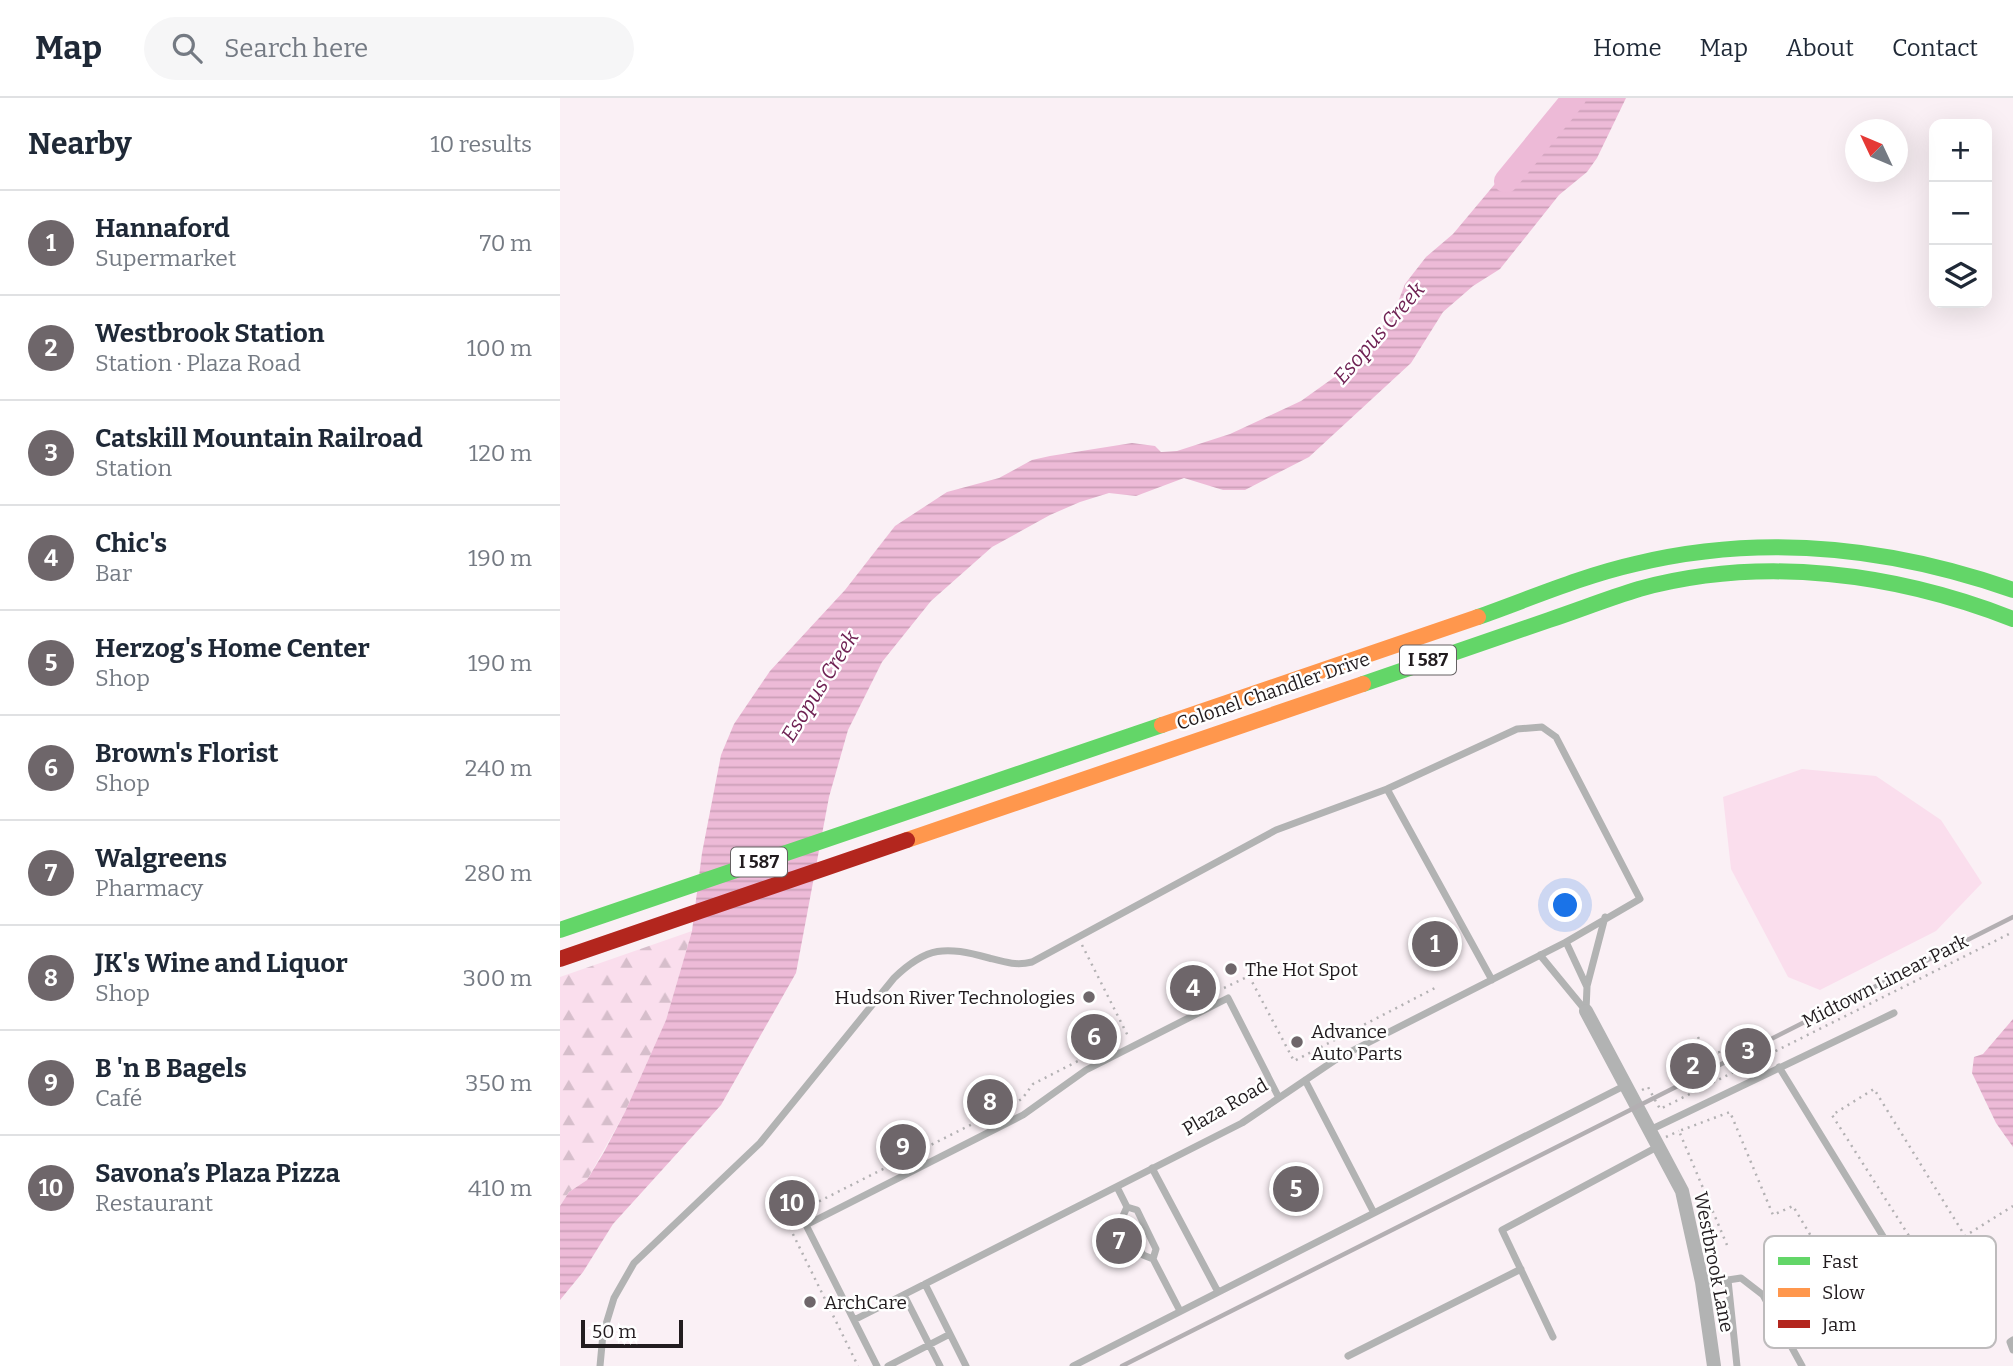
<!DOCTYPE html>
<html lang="en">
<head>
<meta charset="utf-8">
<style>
	:root { --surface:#fff; --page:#f6f6f7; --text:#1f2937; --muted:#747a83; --line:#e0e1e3; --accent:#6e666a }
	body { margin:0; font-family:Bitter,serif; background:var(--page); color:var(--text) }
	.controls { position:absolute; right:21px; top:21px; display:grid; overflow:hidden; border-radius:14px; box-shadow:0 7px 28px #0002 }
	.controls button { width:63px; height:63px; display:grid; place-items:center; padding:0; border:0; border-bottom:2px solid var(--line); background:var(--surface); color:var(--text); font:35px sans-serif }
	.compass { position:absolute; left:1285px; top:21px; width:63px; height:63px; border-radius:50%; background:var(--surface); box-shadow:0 7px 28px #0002; rotate:314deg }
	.scale { position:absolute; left:21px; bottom:18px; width:102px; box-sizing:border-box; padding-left:7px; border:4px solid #221c1f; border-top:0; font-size:19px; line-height:24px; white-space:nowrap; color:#221c1f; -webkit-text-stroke:5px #fff; paint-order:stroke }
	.you { position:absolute; left:1006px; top:808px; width:24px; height:24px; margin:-18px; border:5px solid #fff; border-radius:50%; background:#1a73e8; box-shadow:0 0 0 10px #1a73e833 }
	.badge { display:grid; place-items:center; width:46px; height:46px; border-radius:50%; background:var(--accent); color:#fff; font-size:23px; font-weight:700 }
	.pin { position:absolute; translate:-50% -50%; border:4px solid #fff; box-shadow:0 2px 7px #0006 }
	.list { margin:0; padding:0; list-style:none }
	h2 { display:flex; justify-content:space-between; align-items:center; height:91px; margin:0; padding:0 28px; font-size:30px }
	h2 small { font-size:23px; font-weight:400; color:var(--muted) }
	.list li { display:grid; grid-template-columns:46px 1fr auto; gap:21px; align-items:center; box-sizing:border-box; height:105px; padding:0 28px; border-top:2px solid var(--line) }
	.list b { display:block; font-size:26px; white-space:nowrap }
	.list p { margin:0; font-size:23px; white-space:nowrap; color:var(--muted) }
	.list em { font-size:23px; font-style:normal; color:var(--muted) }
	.icon { flex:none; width:38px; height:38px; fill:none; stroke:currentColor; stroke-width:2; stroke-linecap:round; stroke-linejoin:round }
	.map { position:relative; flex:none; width:1453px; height:1268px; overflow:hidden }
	header { display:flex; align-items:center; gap:42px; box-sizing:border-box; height:98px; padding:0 35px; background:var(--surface); border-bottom:2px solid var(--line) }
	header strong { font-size:33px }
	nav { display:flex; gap:38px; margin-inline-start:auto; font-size:24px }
	.search { width:490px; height:63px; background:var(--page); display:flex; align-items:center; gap:18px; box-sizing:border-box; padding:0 24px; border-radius:38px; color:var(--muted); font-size:26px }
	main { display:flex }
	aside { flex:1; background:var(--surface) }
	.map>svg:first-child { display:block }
	.green { fill:#fadeed }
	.forest { fill:url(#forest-firs) }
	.water { fill:url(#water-rules) }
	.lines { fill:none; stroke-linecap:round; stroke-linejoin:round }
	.river { stroke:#edbad7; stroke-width:24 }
	.path { stroke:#b3b1b3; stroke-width:2.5; stroke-dasharray:2 5; stroke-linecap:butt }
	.lane { stroke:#b2b3b3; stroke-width:7 }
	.street { stroke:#b2b3b3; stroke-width:14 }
	.fast { stroke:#63d668; stroke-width:16 }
	.slow { stroke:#ff974d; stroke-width:16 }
	.jam { stroke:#b3261e; stroke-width:16 }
	.rail { stroke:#b3afb2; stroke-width:4.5 }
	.poi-dot { fill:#6e666a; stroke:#fff; stroke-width:2.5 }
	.labels { text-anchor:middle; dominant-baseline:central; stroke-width:5; stroke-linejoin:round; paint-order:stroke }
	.shield { fill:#fff; stroke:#646062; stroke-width:2 }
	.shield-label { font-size:18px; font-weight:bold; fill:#221c1f }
	.street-label { font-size:19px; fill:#221c1f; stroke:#fff }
	.poi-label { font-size:19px; fill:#221c1f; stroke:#fff; text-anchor:start }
	.water-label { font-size:21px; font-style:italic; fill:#6f2254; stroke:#fff }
	.key { fill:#fff; stroke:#bdbbbc; stroke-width:2 }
	.key-label { font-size:19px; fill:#221c1f }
</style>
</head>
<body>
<header>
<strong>Map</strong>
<div class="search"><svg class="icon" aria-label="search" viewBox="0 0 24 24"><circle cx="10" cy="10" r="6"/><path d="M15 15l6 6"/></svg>Search here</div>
<nav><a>Home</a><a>Map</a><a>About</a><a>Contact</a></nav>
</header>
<main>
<aside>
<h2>Nearby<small>10 results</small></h2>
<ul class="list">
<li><span class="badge">1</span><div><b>Hannaford</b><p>Supermarket</p></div><em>70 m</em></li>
<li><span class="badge">2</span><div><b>Westbrook Station</b><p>Station · Plaza Road</p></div><em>100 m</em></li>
<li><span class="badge">3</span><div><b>Catskill Mountain Railroad</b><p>Station</p></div><em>120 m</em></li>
<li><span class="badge">4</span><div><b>Chic's</b><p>Bar</p></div><em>190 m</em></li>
<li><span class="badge">5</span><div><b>Herzog's Home Center</b><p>Shop</p></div><em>190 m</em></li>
<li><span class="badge">6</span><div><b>Brown's Florist</b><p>Shop</p></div><em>240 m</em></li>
<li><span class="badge">7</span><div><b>Walgreens</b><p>Pharmacy</p></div><em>280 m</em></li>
<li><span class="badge">8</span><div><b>JK's Wine and Liquor</b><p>Shop</p></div><em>300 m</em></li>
<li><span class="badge">9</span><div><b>B 'n B Bagels</b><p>Café</p></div><em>350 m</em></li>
<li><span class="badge">10</span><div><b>Savona’s Plaza Pizza</b><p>Restaurant</p></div><em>410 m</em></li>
</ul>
</aside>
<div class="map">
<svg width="1453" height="1268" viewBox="0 0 1453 1268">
	<defs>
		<pattern id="forest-firs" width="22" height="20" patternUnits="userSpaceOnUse" patternTransform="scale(1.75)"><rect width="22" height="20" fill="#fadeed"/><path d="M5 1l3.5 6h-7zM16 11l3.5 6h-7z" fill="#d6becb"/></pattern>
		<pattern id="water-rules" width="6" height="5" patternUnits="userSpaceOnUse" patternTransform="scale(1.75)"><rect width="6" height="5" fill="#edbad7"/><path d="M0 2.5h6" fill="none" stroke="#cb9fb8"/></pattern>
	</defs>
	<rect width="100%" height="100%" fill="#faf0f5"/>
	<path class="green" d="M1242 671 1316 678 1381 722 1422 785 1376 833 1260 892 1228 879 1171 771 1163 699Z"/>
	<path class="forest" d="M132 833 106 922 65 1014 27 1082 9 1094 0 1108V879Z"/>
	<path class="water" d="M1012 0H1066L1037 60 1027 74 999 97 940 171 913 188 883 214 851 265 749 359 685 392H663L624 380 576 398 549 395 520 404 490 417 432 449 371 503 322 564 288 632 269 699 236 875 161 1007 53 1126 23 1174 0 1202V1108L9 1094 27 1082 44 1054 65 1014 106 922 132 833 142 755 161 657 174 626 210 573 285 492 335 428 387 394 439 380 472 362 490 358 572 345 595 348 601 354 617 353 670 336 741 303 776 278 833 217 845 186 866 159 893 136 950 68 983 46 1006 15Z
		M1453 921V1049L1436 1025 1412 975 1414 959 1423 956Z"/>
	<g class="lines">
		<path class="river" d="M946 83 1014 0"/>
		<path class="path" d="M522 847 568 938
			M664 890 689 878 734 963 875 890
			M1138 939 1148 960 1159 954 1161 958 1172 953
			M1082 992 1088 989 1100 1011 1453 834
			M1106 1039 1119 1033
			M215 1094 228 1119 462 1001 473 986 520 962
			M228 1119 225 1120 298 1268
			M1167 1147 1119 1033 1170 1014 1213 1117 1233 1108 1294 1210 1365 1163 1272 1017 1314 991 1405 1138 1453 1108
			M1365 1163 1367 1167 1407 1142 1405 1139"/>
		<path class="lane" d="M827 691 932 882
			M1006 844 1027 889 1026 912
			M980 857 1026 913
			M1027 888 1045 819
			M1219 969 1340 1166 1335 1169
			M745 982 814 1115
			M1090 1032 1334 915
			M592 1070 658 1194
			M557 1089 567 1109 577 1112 596 1151 593 1161 620 1213
			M567 1109 563 1118 583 1157 593 1161
			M1168 1182 1181 1180 1203 1197 1242 1268
			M1142 1184 1168 1182 1177 1268
			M365 1186 406 1268
			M344 1197 380 1268
			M993 1239 942 1132 1099 1048
			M1453 1242 1450 1244 1453 1252
			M788 1258 961 1171
			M40 1268 43 1236 54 1200 74 1165 200 1045 334 880C367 848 385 848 429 860 444 864 456 868 472 864L716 732 827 691 957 631 982 629 996 639 1080 801 1006 844 778 960 682 1025 294 1222
			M317 1268 246 1127 463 1017 526 972 668 900 719 1000
			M328 1268 390 1236
			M513 1268 1064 988"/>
		<path class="street" d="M1026 913 1122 1093 1142 1184 1154 1268"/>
		<path class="fast" d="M918 519C969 501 1022 478 1075 466 1203 435 1330 449 1453 492
			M803 586C865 565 927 543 989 522 1019 512 1049 500 1079 491 1203 457 1336 475 1453 521
			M0 832 602 627"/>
		<path class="slow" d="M602 627 918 519
			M347 742 803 586"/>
		<path class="jam" d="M0 861 347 742"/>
		<path class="rail" d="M562 1268 1453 819"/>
	</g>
	<g class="poi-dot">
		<circle cx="671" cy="871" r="7"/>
		<circle cx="529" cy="899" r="7"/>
		<circle cx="737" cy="944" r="7"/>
		<circle cx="250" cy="1204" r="7"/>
	</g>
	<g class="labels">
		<g class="shield">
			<rect x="840" y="547.5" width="56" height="29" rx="5"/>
			<rect x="171" y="749.5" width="56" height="29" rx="5"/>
		</g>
		<g class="shield-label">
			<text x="868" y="562">I 587</text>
			<text x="199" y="764">I 587</text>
		</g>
		<g class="street-label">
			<text transform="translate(713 593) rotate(-19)">Colonel Chandler Drive</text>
			<text transform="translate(1325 883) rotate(-27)">Midtown Linear Park</text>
			<text transform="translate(665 1009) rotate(-30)">Plaza Road</text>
			<text transform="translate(1154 1164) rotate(79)">Westbrook Lane</text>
		</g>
		<g class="poi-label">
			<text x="685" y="871">The Hot Spot</text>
			<text x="515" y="899" text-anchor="end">Hudson River Technologies</text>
			<text x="751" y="933">Advance<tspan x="751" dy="22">Auto Parts</tspan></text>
			<text x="264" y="1204">ArchCare</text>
		</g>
		<g class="water-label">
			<text transform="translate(819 235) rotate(-49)">Esopus Creek</text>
			<text transform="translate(260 588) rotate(-58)">Esopus Creek</text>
		</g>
	</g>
	<rect x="1204" y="1138" width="232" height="112" rx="10" class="key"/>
	<rect x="1218" y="1159" width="32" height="8" fill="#63d668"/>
	<rect x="1218" y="1190" width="32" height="9" fill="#ff974d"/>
	<rect x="1218" y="1222" width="32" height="8" fill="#b3261e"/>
	<g class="key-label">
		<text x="1262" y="1170">Fast</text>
		<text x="1262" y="1201">Slow</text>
		<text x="1262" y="1233">Jam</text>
	</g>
</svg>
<div class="controls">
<button>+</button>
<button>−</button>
<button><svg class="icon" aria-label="layers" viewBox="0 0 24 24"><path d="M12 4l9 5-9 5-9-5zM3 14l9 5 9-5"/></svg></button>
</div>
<svg class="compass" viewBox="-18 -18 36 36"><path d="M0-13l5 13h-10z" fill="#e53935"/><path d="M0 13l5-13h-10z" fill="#747a83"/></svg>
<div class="scale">50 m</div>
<div class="you"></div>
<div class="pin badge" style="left:875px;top:846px">1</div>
<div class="pin badge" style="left:1133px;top:968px">2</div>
<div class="pin badge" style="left:1188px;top:953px">3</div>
<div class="pin badge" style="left:633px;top:890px">4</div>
<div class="pin badge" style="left:736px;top:1091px">5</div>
<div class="pin badge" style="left:534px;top:939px">6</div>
<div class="pin badge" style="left:559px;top:1143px">7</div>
<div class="pin badge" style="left:430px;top:1004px">8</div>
<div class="pin badge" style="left:343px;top:1049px">9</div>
<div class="pin badge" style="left:232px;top:1105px">10</div>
</div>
</main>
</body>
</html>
